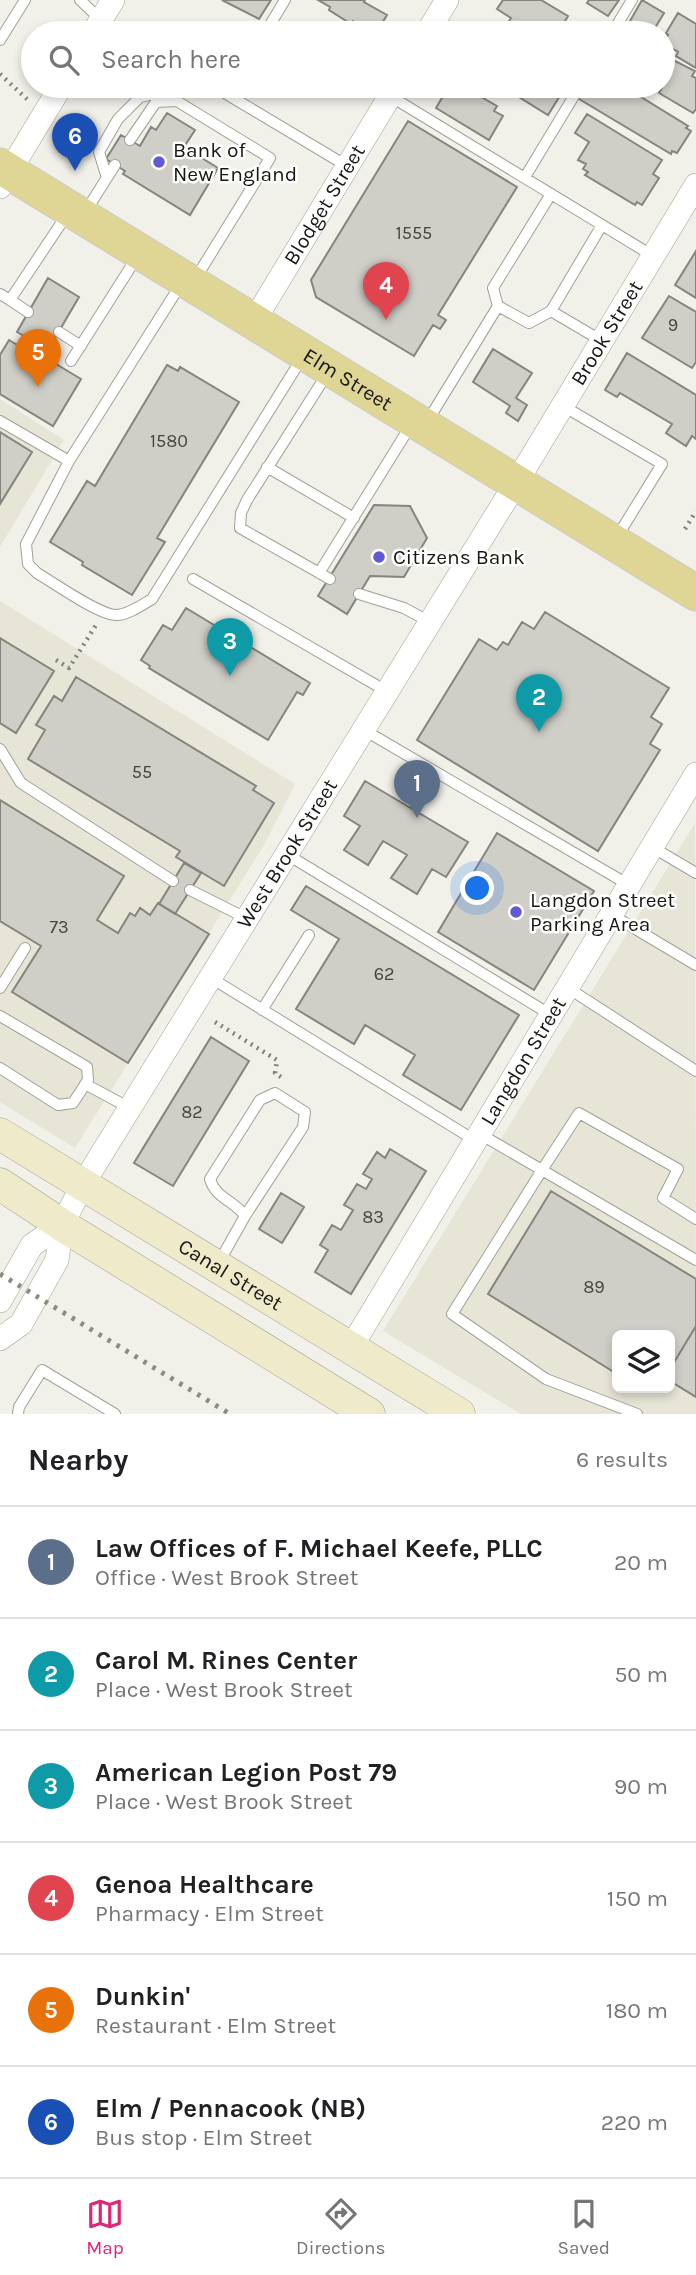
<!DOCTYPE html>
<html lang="en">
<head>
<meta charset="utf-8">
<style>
	:root { --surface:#fff; --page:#f2f2f2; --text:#202124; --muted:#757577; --line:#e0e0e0; --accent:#db2777 }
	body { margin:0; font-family:Karla,sans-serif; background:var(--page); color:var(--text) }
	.controls { position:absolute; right:21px; bottom:21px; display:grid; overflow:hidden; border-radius:10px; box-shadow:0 4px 10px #0003 }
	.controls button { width:63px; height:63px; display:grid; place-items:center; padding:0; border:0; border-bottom:2px solid var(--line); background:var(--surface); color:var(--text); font:35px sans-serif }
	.you { position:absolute; left:478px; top:889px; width:24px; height:24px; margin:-18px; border:5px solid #fff; border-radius:50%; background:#1a73e8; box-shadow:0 0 0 10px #1a73e833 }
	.badge { display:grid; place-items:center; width:46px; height:46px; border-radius:50%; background:var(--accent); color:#fff; font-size:23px; font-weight:700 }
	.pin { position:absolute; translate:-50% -58px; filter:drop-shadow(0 2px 4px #0008) }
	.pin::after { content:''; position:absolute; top:37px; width:24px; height:21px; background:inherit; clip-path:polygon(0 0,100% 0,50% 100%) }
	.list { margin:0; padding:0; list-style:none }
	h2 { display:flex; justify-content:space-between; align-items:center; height:91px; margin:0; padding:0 28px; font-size:30px }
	h2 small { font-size:23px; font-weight:400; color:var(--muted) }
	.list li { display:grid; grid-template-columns:46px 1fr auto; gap:21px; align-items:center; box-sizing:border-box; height:112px; padding:0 28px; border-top:2px solid var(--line) }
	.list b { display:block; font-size:26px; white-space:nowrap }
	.list p { margin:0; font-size:23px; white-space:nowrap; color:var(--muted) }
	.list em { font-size:23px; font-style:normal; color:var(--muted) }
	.icon { flex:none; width:38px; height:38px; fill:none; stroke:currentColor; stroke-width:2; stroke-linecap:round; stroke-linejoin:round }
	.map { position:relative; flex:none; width:696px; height:1414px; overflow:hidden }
	.search { position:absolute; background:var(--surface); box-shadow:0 4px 10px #0003; left:21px; right:21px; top:21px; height:77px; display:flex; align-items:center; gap:18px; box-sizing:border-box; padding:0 24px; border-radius:38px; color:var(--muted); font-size:26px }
	.sheet { height:763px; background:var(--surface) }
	nav { display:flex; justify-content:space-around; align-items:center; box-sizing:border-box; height:98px; border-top:2px solid var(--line); background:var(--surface); font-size:19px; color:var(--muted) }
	nav a { display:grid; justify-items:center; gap:4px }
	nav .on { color:var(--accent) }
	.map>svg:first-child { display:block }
	.built { fill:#e7e5d6; fill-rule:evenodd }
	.building { fill:#cfcec7; stroke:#85847e; stroke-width:2 }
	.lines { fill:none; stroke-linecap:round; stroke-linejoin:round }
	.lane-casing { stroke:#a0a099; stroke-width:12 }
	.street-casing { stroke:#a0a099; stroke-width:24 }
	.secondary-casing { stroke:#a0a099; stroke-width:33 }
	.primary-casing { stroke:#cccccb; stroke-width:37 }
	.path { stroke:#83837e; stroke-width:4.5; stroke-dasharray:2 5; stroke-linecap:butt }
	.lane { stroke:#fff; stroke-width:10 }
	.street { stroke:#fff; stroke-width:23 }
	.secondary { stroke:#efeaca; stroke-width:32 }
	.primary { stroke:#dfd594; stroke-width:35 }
	.rail { stroke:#8c8c87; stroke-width:5; stroke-dasharray:3.5 7; stroke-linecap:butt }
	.poi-dot { fill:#605bd3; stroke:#fff; stroke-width:2.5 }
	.labels { text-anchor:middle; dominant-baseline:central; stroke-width:5; stroke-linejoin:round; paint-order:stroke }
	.number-label { font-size:18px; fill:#454541 }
	.poi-label { font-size:21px; fill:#171714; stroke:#fff; text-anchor:start }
	.street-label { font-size:21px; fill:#171714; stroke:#fff }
</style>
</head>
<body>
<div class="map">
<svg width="696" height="1414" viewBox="0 0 696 1414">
	<rect width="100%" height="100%" fill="#f1f0e9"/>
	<path class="built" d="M0 399 64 440 0 547Z
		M0 601 295 784 264 845 75 1148 0 1102Z
		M695 823 696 1414H521L383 1331ZM617 1335H670V1388H617Z"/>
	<path class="building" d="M222 0H271L259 19Z
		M318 0H365L364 2 387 15 376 33H373L353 21 351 24 329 10 330 7Z
		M503 0H541L568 16 564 23 581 33H525L508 23 511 18 497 9Z
		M589 0H619L608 16 587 3Z
		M642 0 664 13 652 33H635L626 28Z
		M678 13 696 24V68L676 56 678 52 663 43 668 35 666 33Z
		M663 55 695 71 692 76 696 78V109L693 113 659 93 663 86Z
		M449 86H454L474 97 476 94 497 106 494 111 503 116 489 140 436 108Z
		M515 86H566L548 115 514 94 519 88Z
		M587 86H623L688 126 686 128 691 131 677 153 672 151 671 154 579 99Z
		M167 113 195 130 184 147 218 168 190 215 123 174 125 171 106 159 121 135 140 146 151 127 156 130Z
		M587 114 662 160 653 174 659 178 642 205 637 202 635 205 585 175 588 172 583 169 586 164 578 160 589 142 575 133Z
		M408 121 517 187 438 315 446 320 440 329 433 325 414 356 316 297 311 280Z
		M696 251V298L675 285Z
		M48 278 79 297 48 350 17 332Z
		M669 296 696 312V362L692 368 642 338Z
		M9 340 19 346 21 343 81 379 53 426 0 394V355Z
		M493 349 532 373 516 398 527 405 518 421 506 413 510 406 473 382Z
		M627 353 696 395V439L692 436 686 446 666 433 672 424 620 393 617 397 605 390Z
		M167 365 178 371 180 367 239 402 157 538 165 542 132 595 82 565 83 562 50 542 87 481 95 486Z
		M0 432 32 452 0 504Z
		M374 505 410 506 427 538 404 577 370 576 347 614 318 596Z
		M186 608 310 683 303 695 297 692 268 740 149 668 150 666 141 660 163 625 172 630Z
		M545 612 669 688 651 717 662 724 650 744 660 750 598 851 417 740 479 639 497 650 503 642 508 645 522 622 534 629Z
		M0 638 54 671 16 733 0 723Z
		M76 677 256 786 253 790 274 803 224 886 176 857 180 851 28 759 45 730 36 725 54 696 62 701Z
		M365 781 468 842 446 877 432 869 417 894 391 878 407 855 383 841 368 865 344 850 360 826 344 816Z
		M0 800 124 876 97 920 118 933 130 913 135 916 140 908 150 915 158 903 209 934 128 1063 12 992 41 946 0 921Z
		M497 833 594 891 534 990 438 932Z
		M184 863 201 873 175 914 159 904Z
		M306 886 519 1015 461 1110 403 1075 415 1055 365 1025 354 1044 296 1009 339 939 291 910Z
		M211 1037 249 1061 173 1186 134 1163Z
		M390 1149 426 1171 351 1294 315 1272 328 1250 320 1245 332 1225 341 1230 353 1210 344 1205 357 1184 366 1189 372 1179 363 1174 377 1152 385 1158Z
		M551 1191 696 1279V1326L670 1369V1335H617V1374L488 1294Z
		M281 1193 304 1207 282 1243 259 1229Z
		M696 1326V1397L670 1381V1369Z"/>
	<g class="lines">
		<defs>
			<path id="lane" d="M80 0 101 20 124 33
				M265 33 285 0
				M612 33 632 0
				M0 40 25 0
				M213 86 347 166
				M390 96 653 256
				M130 140 156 102 177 101
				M525 177 580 86
				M107 178 99 152 118 119 140 97 162 92 270 158 194 281
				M84 214 115 165
				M181 284 69 461 26 544 28 564 37 573C54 583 99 615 116 615 128 615 142 605 152 599L302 358
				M0 294 10 300 68 213
				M10 300 28 312
				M498 306 493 288 551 194
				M551 311 602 225
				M59 332 81 346
				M71 361 137 257
				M327 374 247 500 241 513 240 528 330 579
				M563 406 662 464 617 537
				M0 421 69 461
				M427 422 498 306 529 323 551 311 602 341
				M267 467 354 518
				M319 573 411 425
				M193 579 388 692
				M359 594 404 608 430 622
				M364 730 629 885
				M0 749 21 783 173 881
				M652 847 696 873
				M288 855 551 1015
				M190 890 248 919
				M612 915 696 965
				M211 978 476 1141
				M0 988 25 948
				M568 988 696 1071
				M262 1010 309 935
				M0 1016 87 1067 88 1080 73 1103 58 1105 0 1068
				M85 1084 130 1108
				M480 1134 542 1170 452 1314 546 1379 637 1414
				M696 1219 663 1198 678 1169 579 1113 542 1170 696 1260
				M218 1264 245 1216C235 1201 215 1198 210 1179L260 1100 275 1093 305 1112 303 1127 245 1216
				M18 1414 19 1407 42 1370 115 1414"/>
			<g id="street">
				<path d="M93 33 113 0"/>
				<path d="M427 33 447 0"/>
				<path d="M0 187 61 86"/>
				<path id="s1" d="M254 321 396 86"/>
				<path d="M0 1301 32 1245 62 1225"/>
				<path id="s2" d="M0 1339 21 1324 57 1260 62 1225 83 1184 516 483 696 185"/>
				<path id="s3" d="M350 1349 696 774"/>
			</g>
			<g id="secondary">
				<path id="s4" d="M0 1134 459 1414"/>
				<path d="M0 1184 62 1225 369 1414"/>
			</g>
			<g id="primary">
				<path id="s5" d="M0 166 696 593"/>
			</g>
		</defs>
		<use href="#lane" class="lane-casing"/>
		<use href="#street" class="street-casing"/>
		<use href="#secondary" class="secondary-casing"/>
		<use href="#primary" class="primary-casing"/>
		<path class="path" d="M0 74 28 100
			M685 529 696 511
			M56 660 69 668 96 625
			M215 1022 277 1060 275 1073 281 1077"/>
		<use href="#lane" class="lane"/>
		<use href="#street" class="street"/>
		<use href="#secondary" class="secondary"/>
		<use href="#primary" class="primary"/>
		<path class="rail" d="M0 1274 230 1414"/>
	</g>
	<g class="poi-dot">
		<circle cx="159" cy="162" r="7"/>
		<circle cx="379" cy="557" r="7"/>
		<circle cx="516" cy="912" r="7"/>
	</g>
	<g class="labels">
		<g class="number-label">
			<text x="414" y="233">1555</text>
			<text x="673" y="325">9</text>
			<text x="169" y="441">1580</text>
			<text x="142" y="772">55</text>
			<text x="59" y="927">73</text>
			<text x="384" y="974">62</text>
			<text x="192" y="1112">82</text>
			<text x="373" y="1217">83</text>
			<text x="594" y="1287">89</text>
		</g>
		<g class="poi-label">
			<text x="173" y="150">Bank of<tspan x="173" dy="24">New England</tspan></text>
			<text x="393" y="557">Citizens Bank</text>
			<text x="530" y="900">Langdon Street<tspan x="530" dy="24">Parking Area</tspan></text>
		</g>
		<g class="street-label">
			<text stroke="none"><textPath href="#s1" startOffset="136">Blodget Street</textPath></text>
			<text stroke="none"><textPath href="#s2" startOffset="1180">Brook Street</textPath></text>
			<text stroke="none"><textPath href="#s5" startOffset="408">Elm Street</textPath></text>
			<text stroke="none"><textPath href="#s2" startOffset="569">West Brook Street</textPath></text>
			<text stroke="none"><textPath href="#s3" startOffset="336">Langdon Street</textPath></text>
			<text stroke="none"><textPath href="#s4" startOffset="270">Canal Street</textPath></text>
		</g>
	</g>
</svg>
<div class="controls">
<button><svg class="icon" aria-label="layers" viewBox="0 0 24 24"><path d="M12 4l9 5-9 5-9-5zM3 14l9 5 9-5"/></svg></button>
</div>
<div class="you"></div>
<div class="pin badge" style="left:417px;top:818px;background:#5c6f8a">1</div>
<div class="pin badge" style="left:539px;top:732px;background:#0f9aa8">2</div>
<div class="pin badge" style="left:230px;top:676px;background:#0f9aa8">3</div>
<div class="pin badge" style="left:386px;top:320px;background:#e0444e">4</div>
<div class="pin badge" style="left:38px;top:387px;background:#e8710a">5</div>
<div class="pin badge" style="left:75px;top:171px;background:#1a4fb4">6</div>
<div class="search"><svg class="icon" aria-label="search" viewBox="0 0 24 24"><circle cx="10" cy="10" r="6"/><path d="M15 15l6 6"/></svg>Search here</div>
</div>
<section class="sheet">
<h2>Nearby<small>6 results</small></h2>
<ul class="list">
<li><span class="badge" style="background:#5c6f8a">1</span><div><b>Law Offices of F. Michael Keefe, PLLC</b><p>Office · West Brook Street</p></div><em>20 m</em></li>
<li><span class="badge" style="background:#0f9aa8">2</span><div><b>Carol M. Rines Center</b><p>Place · West Brook Street</p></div><em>50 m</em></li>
<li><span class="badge" style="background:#0f9aa8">3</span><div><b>American Legion Post 79</b><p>Place · West Brook Street</p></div><em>90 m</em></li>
<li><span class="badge" style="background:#e0444e">4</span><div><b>Genoa Healthcare</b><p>Pharmacy · Elm Street</p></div><em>150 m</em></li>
<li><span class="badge" style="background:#e8710a">5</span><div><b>Dunkin'</b><p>Restaurant · Elm Street</p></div><em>180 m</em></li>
<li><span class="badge" style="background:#1a4fb4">6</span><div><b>Elm / Pennacook (NB)</b><p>Bus stop · Elm Street</p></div><em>220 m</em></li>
</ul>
</section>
<nav>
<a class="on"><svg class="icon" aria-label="map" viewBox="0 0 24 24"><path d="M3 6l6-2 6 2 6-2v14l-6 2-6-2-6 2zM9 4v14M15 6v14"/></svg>Map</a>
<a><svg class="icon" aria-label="directions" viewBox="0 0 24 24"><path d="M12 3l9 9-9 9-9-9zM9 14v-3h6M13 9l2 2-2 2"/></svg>Directions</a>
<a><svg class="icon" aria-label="saved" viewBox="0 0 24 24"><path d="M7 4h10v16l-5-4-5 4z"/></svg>Saved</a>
</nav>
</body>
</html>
